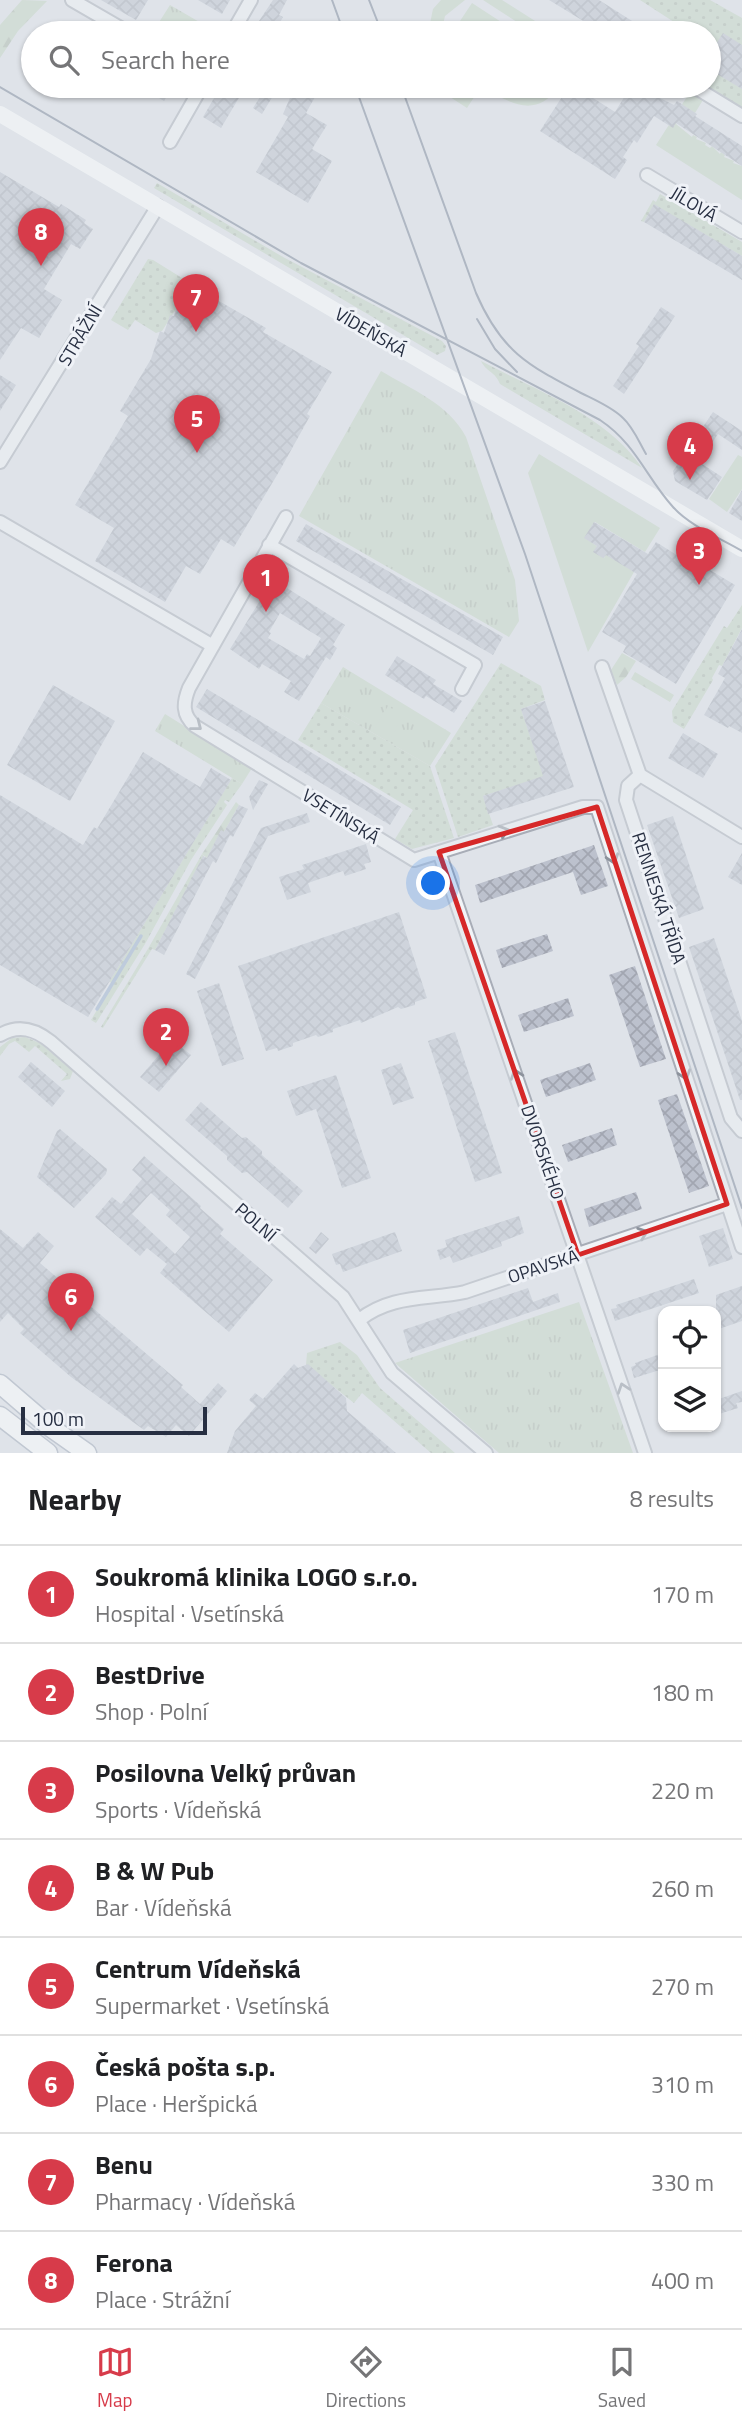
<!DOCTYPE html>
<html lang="en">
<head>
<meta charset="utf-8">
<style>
	:root { --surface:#fff; --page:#f2f2f2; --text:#202124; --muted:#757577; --line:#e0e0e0; --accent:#d73b4a }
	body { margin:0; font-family:"Titillium Web",sans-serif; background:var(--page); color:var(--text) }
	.controls { position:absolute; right:21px; bottom:21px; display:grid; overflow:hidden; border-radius:14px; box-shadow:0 2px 5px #0004 }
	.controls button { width:63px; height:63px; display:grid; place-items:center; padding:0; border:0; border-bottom:2px solid var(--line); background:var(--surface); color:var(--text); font:35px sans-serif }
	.scale { position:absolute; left:21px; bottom:18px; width:186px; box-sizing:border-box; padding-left:7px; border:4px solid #272f42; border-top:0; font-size:19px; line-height:24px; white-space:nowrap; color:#272f42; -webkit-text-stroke:5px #eff2f7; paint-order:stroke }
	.you { position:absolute; left:434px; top:884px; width:24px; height:24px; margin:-18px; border:5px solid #fff; border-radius:50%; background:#1a73e8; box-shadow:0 0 0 10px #1a73e833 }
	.badge { display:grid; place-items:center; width:46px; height:46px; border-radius:50%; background:var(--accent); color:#fff; font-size:23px; font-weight:700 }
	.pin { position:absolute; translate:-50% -58px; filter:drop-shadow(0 2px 4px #0008) }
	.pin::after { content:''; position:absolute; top:37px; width:24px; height:21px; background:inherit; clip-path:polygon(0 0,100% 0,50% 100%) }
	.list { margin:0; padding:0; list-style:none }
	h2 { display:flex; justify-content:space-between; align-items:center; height:91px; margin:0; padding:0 28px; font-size:30px }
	h2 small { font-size:23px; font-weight:400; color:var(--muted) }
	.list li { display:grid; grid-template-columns:46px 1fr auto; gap:21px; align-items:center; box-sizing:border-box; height:98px; padding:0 28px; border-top:2px solid var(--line) }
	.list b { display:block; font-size:26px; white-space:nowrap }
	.list p { margin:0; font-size:23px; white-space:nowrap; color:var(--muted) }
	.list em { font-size:23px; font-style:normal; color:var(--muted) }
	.icon { flex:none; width:38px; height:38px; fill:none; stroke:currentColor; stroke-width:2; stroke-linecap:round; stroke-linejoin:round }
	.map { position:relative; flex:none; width:742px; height:1453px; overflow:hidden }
	.search { position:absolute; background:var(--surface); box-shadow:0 2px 5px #0004; left:21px; right:21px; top:21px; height:77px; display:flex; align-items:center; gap:18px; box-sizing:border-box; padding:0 24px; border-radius:38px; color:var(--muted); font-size:26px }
	.sheet { height:875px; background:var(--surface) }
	nav { display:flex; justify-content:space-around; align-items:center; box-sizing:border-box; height:98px; border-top:2px solid var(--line); background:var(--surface); font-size:19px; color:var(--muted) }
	nav a { display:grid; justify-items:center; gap:4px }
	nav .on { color:var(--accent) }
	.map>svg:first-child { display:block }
	.grass { fill:url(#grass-dots) }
	.forest { fill:url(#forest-firs) }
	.park { fill:url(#park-tufts) }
	.garden { fill:#c4d4c0 }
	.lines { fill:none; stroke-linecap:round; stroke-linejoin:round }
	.stream { stroke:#98aecc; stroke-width:3.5 }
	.building { fill:url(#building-cross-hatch); fill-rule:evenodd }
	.minor-casing { stroke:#a8adb7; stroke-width:16 }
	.primary-casing { stroke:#9ea6b6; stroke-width:21 }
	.minor { stroke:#f2f4f7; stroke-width:12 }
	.secondary { stroke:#fff; stroke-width:16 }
	.primary { stroke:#fff; stroke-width:18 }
	.tram { stroke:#778194; stroke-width:2 }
	.oneway { stroke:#8c929c }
	.marked { fill:none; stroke:#d62828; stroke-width:5; stroke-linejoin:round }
	.labels { text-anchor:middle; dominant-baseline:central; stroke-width:6; stroke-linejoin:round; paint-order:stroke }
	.street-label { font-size:18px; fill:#272f42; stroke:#eff2f7 }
</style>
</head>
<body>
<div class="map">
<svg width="742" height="1453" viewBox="0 0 742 1453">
	<defs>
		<pattern id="grass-dots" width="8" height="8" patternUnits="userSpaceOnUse" patternTransform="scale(1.75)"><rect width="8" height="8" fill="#c4d4c0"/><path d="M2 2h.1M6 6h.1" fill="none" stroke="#a8b6a6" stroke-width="1.8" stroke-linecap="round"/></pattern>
		<pattern id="forest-firs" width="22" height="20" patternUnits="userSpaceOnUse" patternTransform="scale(1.75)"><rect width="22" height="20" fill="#c4d4c0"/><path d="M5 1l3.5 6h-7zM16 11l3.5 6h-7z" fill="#a8b6a6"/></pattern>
		<pattern id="park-tufts" width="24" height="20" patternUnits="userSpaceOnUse" patternTransform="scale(1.75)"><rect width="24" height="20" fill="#c4d4c0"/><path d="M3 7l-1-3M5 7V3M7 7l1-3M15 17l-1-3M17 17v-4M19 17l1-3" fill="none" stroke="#a8b6a6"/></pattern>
		<pattern id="building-cross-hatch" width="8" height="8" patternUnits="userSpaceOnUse" patternTransform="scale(1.75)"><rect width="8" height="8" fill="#bcc1cd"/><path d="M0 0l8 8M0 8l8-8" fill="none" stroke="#a2a6b1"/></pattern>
	</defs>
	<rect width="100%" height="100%" fill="#dfe3e9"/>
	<path class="grass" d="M640 0H710L742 18V46H709V33H691Z
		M709 67 742 89V111L702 86H709Z
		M157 183 283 257 442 341 446 346 445 351 437 355 154 188Z
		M660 194 742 242V256L654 205 644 222 641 221 653 200 656 202Z
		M148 259 153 260 195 286 188 301 176 309 162 331 156 333 135 320 128 330 111 320Z
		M481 361C535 390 608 416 642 468L500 384C495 371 486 372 481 361Z
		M742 605V628L722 666 719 665 712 678 713 680 684 729 673 722 672 711 724 626 727 628Z
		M501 663 541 686 545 700 521 709 544 777 483 796 493 825 458 837 435 766Z
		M321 703 430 766 454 838 412 849 395 839 413 810 298 740Z
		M232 778 242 784 229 802 225 800 224 802 227 805 191 860 145 944 96 1023 91 1020 142 934 112 983 109 982Z
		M202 854 204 856 155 950 152 949 103 1028 101 1027 149 947Z
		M25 1037 40 1043 73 1071 70 1079 61 1081 67 1074 35 1046 29 1052 15 1041 9 1044 0 1056V1047L12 1038Z
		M340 1342 357 1355 380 1388 455 1453H431L362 1393 354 1403 306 1365 307 1353Z"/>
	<path class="forest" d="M22 0 47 1 18 31 0 58V25Z
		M622 653 636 661 626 677 617 685 611 670Z
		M635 672 674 695 670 702 631 679Z
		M236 802 239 805 224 832 221 831 207 858 202 854Z"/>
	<path class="park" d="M170 5 208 27 204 33H166L156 27Z
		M381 371C411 389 449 404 466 437L515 580 519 621 509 637 299 516Z
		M343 667 451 733 430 766 321 703Z
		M165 714 252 768 242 784 155 731Z
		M579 1302 633 1453H499L395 1363Z"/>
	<path class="garden" d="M441 0H465L445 16 441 33H428L433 9Z
		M483 0H502L554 33H534Z
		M472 3 518 33H452Z
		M433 86H476L480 88 467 108Z
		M482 86H500L519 95 532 93 543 86H559C536 120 509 103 482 86Z
		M690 92 703 100 695 113 686 107 676 124 692 137 693 135 697 137 696 139 706 143 705 145 710 148 712 146 720 154 721 152 725 155 724 157 734 161 733 163 742 166V200L656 145Z
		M539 454 660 528 645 552 595 522 585 538 597 546 594 552 604 558 607 552 634 572 588 652 528 473Z
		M738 455 742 457V489L727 512 709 499Z
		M388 706 403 716 389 741 373 731Z"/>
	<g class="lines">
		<path class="stream" d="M97 1009 141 936"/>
	</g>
	<path class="building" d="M101 0H148L136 20Z
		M198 0H230L222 14Z
		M273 0H287L279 15 283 17 274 33H251Z
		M549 0H599L651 33H603Z
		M723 33 742 45V89L717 74 716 76 709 75V55Z
		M139 86H173L164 101Z
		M221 86H246L221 128 203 117Z
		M267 86H279L262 114 253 108Z
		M295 86H311L307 92 315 97 306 113 327 125 312 149 332 161 308 203 256 172 288 117 283 114Z
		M569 86H601L593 98 615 112 631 86H645L651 89 648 92 674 105 677 101 697 114 695 116 742 146V166L676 123 673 128 654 116 637 143 634 140 623 157 627 160 615 179 540 131Z
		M0 172 59 207 61 204 86 220 84 223 93 229 80 249 71 244 44 289 62 300 39 338 21 328 0 360Z
		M654 204 742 256V280L644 222Z
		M212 297 266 328 263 332 332 372 307 414 310 416 280 470 234 547 221 539 200 574 186 566 165 602 95 561 114 528 75 505 128 416 120 411 151 359 160 331 164 333 170 315 174 316 179 299 206 307Z
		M661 307 675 316 624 394 613 386 639 346 636 344Z
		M0 375 16 385 0 411Z
		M713 412 742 431V450L718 434 699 462 722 477 707 500 675 481 673 471Z
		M742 490V521L729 513Z
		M594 522 648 554 656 542 683 559 685 555 735 585 676 684 623 652 626 646 602 632 637 574 606 555 603 558 593 552 597 546 584 538Z
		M306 524 503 637 493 655 296 541Z
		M272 581 286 590 287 588 345 625 333 645 337 648 330 660 326 657 299 701 284 692 291 681 262 664 259 669 230 649ZM280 613 321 638 310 656 307 654 304 659 268 638 271 633 269 632Z
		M742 629V733L729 726 728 728 704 715 725 678 718 674Z
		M397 656 436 680 433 684 462 701 454 713 426 696 424 699 385 675Z
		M53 685 115 721 70 801 7 765Z
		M207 689 401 807 390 825 196 707Z
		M545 701 574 787 488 814 483 796 543 776 521 709Z
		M683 733 718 754 703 778 668 758Z
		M143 752 200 787 211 768 231 780 88 1017 0 965V795L83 845 94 827 97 829Z
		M259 780 268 784 253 810 249 797Z
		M239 805 248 809 233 837 228 834 230 835 216 863 213 861 164 955 155 950 203 856 207 858 221 830 224 832Z
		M307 813 310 822 268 836 195 979 186 974 261 828Z
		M673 816 704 909 679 918 647 825Z
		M366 844 371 862 364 864 366 869 345 876 343 871 308 883 311 892 287 900 279 877 304 869 302 865Z
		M594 845 608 886 581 895 573 872 480 903 475 885Z
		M742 853V885L728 877Z
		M399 912 427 998 415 1002V1005L401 1009 398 1007 361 1023 360 1020 333 1029V1032L318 1037 316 1035 293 1043V1046L278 1051 277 1048 266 1051 238 966Z
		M547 934 553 951 502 968 496 950Z
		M714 938 742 1021V1100H740L689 947Z
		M635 966 666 1059 640 1067 609 975Z
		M219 983 244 1059 222 1066 197 991Z
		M568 998 574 1016 524 1032 518 1015Z
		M455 1032 502 1173 475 1182 428 1041Z
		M172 1040 191 1055 159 1092 140 1077Z
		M31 1062 65 1091 52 1107 18 1077Z
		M401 1063 414 1098 393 1105 381 1070Z
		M590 1063 596 1080 546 1097 540 1080Z
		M336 1075 371 1178 342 1188 316 1109 296 1116 287 1091Z
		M677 1094 709 1186 689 1193 658 1100Z
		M201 1102 242 1138 246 1137 262 1151V1155L303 1191 288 1208 247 1172 242 1173 227 1160V1156L185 1120Z
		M612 1128 617 1145 568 1162 562 1145Z
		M60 1129 107 1169 106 1174 74 1208 37 1177 57 1131Z
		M144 1156 201 1206 200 1208 224 1229 220 1234 273 1280 229 1332 160 1273 167 1264 147 1248 140 1256 95 1217 112 1197 121 1204 142 1179 132 1170ZM151 1193 170 1210 166 1215 190 1237 175 1254 132 1214Z
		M636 1192 642 1209 589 1227 584 1209Z
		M519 1216 524 1233 501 1242 502 1246 453 1263 450 1256 440 1260 437 1250 447 1247 445 1240Z
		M723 1228 733 1259 709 1267 699 1236Z
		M0 1229 23 1248 38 1232 54 1246 40 1263 183 1385 181 1387 200 1404 218 1383 227 1391 189 1436 176 1425 166 1437 148 1426 144 1430 71 1377 20 1333 24 1329 8 1313 0 1322Z
		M321 1232 329 1239 316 1254 309 1248Z
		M395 1232 402 1251 343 1272 340 1264 336 1265 332 1254Z
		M694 1279 699 1293 615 1321 611 1309 617 1308 616 1305Z
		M742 1286V1321L716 1330V1295Z
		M528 1288 533 1302 558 1293 560 1302 410 1353 403 1330Z
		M663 1353V1369L634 1378 631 1367 636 1365 635 1363Z
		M294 1364 298 1368 308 1364 346 1398 347 1411 396 1453H227L235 1431 256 1406 249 1400 255 1393 263 1399Z
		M742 1391V1402L736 1403 738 1408 716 1415V1400Z"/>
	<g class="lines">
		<defs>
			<path id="minor" d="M72 0 129 33
				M232 33 251 0
				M693 86 742 116
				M170 142 202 86
				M647 175 742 232
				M0 462 158 206
				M286 517 189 688C183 703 182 715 195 726L414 860 583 807H597L742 1247
				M0 522 213 646
				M269 545 475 665 462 689
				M602 667 640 775
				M640 775 628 786 626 800 731 1118 742 1131
				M640 775 742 837
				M439 852 645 1453
				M0 1035C19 1024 35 1029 51 1042L343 1297 392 1373 486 1453
				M359 1320C392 1294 427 1300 465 1292L727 1204"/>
			<path id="primary" d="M0 1384 50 1427 87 1453
				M0 1416 48 1453"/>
		</defs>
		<use href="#minor" class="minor-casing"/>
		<use href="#primary" class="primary-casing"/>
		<use href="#minor" class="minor"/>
		<path class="secondary" d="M0 114 742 549"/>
		<use href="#primary" class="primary"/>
		<path class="tram" d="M332 0 344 33
			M369 0 382 33
			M355 86 525 554 742 1208
			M401 86 476 293C501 351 527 365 581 393 595 400 612 407 623 418 633 427 639 442 646 454
			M0 87 301 263 600 420C636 444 646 477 673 507 690 526 720 538 742 551
			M477 319 495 349 517 372"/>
	</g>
	<defs><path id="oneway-chevron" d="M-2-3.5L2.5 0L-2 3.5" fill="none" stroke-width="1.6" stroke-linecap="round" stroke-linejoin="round" transform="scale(1.75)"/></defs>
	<g class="oneway">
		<use href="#oneway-chevron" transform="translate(197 726) rotate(38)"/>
		<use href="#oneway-chevron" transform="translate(504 831) rotate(-17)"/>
		<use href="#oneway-chevron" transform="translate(613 859) rotate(72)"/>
		<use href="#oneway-chevron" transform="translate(516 1074) rotate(-109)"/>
		<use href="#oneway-chevron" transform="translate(685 1075) rotate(72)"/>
		<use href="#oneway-chevron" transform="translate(643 1233) rotate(-19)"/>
		<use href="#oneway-chevron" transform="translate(623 1388) rotate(-109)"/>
	</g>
	<path d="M0 0H742V1453H0ZM597 807 727 1204 578 1255 439 852Z" fill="#dfe3e9" fill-opacity=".55" fill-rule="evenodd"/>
	<path class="marked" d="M597 807 727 1204 578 1255 439 852Z"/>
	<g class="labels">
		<g class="street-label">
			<text transform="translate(694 204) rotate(31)">JÍLOVÁ</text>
			<text transform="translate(371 332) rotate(30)">VÍDEŇSKÁ</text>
			<text transform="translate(80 335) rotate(-59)">STRÁŽNÍ</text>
			<text transform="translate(341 816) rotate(32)">VSETÍNSKÁ</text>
			<text transform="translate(659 898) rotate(72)">RENNESKÁ TŘÍDA</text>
			<text transform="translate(543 1152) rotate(71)">DVORSKÉHO</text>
			<text transform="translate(256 1222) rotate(41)">POLNÍ</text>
			<text transform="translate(543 1266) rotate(-18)">OPAVSKÁ</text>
		</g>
	</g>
</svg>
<div class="controls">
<button><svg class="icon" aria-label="locate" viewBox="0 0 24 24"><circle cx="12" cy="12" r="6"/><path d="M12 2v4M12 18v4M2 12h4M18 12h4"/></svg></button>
<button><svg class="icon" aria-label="layers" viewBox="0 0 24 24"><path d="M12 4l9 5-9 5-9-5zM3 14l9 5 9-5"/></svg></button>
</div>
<div class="scale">100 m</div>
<div class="you"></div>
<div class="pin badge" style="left:266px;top:612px">1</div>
<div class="pin badge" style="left:166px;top:1066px">2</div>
<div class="pin badge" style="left:699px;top:585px">3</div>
<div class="pin badge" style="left:690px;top:480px">4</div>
<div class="pin badge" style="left:197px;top:453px">5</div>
<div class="pin badge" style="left:71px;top:1331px">6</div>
<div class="pin badge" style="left:196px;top:332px">7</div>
<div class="pin badge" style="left:41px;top:266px">8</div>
<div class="search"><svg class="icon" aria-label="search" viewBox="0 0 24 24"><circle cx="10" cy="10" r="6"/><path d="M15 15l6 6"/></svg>Search here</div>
</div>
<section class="sheet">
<h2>Nearby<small>8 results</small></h2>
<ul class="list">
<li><span class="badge">1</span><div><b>Soukromá klinika LOGO s.r.o.</b><p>Hospital · Vsetínská</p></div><em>170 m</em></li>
<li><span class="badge">2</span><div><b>BestDrive</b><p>Shop · Polní</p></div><em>180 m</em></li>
<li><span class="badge">3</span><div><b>Posilovna Velký průvan</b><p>Sports · Vídeňská</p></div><em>220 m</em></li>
<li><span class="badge">4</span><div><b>B &amp; W Pub</b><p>Bar · Vídeňská</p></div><em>260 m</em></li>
<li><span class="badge">5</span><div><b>Centrum Vídeňská</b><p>Supermarket · Vsetínská</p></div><em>270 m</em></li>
<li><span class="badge">6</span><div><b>Česká pošta s.p.</b><p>Place · Heršpická</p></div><em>310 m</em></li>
<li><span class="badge">7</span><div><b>Benu</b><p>Pharmacy · Vídeňská</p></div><em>330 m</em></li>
<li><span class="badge">8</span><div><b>Ferona</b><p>Place · Strážní</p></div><em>400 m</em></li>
</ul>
</section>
<nav>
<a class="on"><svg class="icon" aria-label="map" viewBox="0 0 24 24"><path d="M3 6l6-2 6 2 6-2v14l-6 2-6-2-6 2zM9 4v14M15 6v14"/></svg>Map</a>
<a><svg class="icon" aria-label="directions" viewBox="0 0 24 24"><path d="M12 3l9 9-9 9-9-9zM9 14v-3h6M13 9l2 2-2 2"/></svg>Directions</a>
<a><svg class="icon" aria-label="saved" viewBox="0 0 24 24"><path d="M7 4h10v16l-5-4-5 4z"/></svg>Saved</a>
</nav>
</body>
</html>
